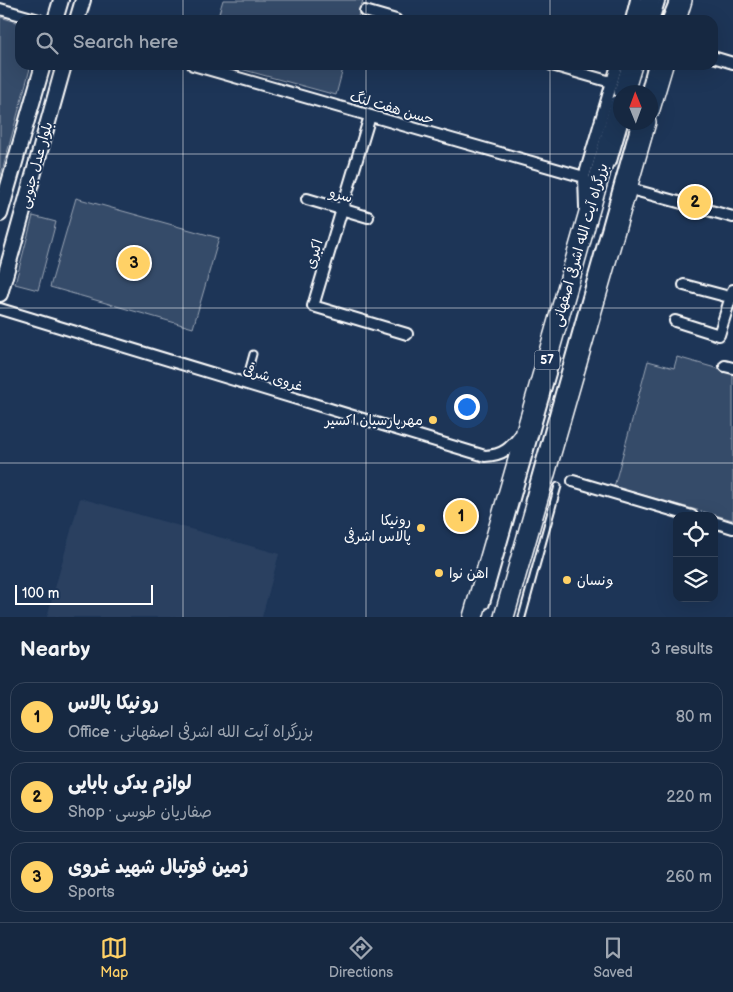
<!DOCTYPE html>
<html lang="en">
<head>
<meta charset="utf-8">
<style>
	:root { --surface:#162841; --page:#1f3048; --text:#f1f3f6; --muted:#9ea6b1; --line:#35445a; --accent:#ffd166 }
	body { margin:0; font-family:"Balsamiq Sans","Playpen Sans Arabic",sans-serif; background:var(--page); color:var(--text) }
	.controls { position:absolute; right:15px; bottom:15px; display:grid; overflow:hidden; border-radius:10px; box-shadow:0 5px 20px #0002 }
	.controls button { width:45px; height:45px; display:grid; place-items:center; padding:0; border:0; border-bottom:1px solid var(--line); background:var(--surface); color:var(--text); font:25px sans-serif }
	.compass { position:absolute; left:613px; top:85px; width:45px; height:45px; border-radius:50%; background:var(--surface); box-shadow:0 5px 20px #0002; rotate:359deg }
	.scale { position:absolute; left:15px; bottom:12px; width:138px; box-sizing:border-box; padding-left:5px; border:2px solid #fff; border-top:0; font-size:14px; line-height:18px; white-space:nowrap; color:#fff; -webkit-text-stroke:4px #1d3557; paint-order:stroke }
	.you { position:absolute; left:466px; top:406px; width:18px; height:18px; margin:-12px; border:4px solid #fff; border-radius:50%; background:#1a73e8; box-shadow:0 0 0 8px #1a73e833 }
	.badge { display:grid; place-items:center; width:32px; height:32px; border-radius:50%; background:var(--accent); color:#111; font-size:16px; font-weight:700 }
	.pin { position:absolute; translate:-50% -50%; border:2px solid #fff; box-shadow:0 1px 5px #0006 }
	.list { margin:0; padding:0; list-style:none }
	h2 { display:flex; justify-content:space-between; align-items:center; height:65px; margin:0; padding:0 20px; font-size:21px }
	h2 small { font-size:16px; font-weight:400; color:var(--muted) }
	.list li { display:grid; grid-template-columns:32px 1fr auto; gap:15px; align-items:center; box-sizing:border-box; height:70px; margin:0 10px 10px; padding:0 10px; border:1px solid var(--line); border-radius:15px }
	.list b { display:block; font-size:19px; white-space:nowrap }
	.list p { margin:0; font-size:16px; white-space:nowrap; color:var(--muted) }
	.list em { font-size:16px; font-style:normal; color:var(--muted) }
	.icon { flex:none; width:28px; height:28px; fill:none; stroke:currentColor; stroke-width:2; stroke-linecap:round; stroke-linejoin:round }
	.map { position:relative; flex:none; width:733px; height:617px; overflow:hidden }
	.search { position:absolute; background:var(--surface); box-shadow:0 5px 20px #0002; left:15px; right:15px; top:15px; height:55px; display:flex; align-items:center; gap:12px; box-sizing:border-box; padding:0 18px; border-radius:15px; color:var(--muted); font-size:19px }
	.sheet { height:305px; background:var(--surface) }
	nav { display:flex; justify-content:space-around; align-items:center; box-sizing:border-box; height:70px; border-top:1px solid var(--line); background:var(--surface); font-size:14px; color:var(--muted) }
	nav a { display:grid; justify-items:center; gap:2px }
	nav .on { color:var(--accent) }
	.map>svg:first-child { display:block }
	.built { fill:#2a4161 }
	.green { fill:#364b69; stroke:#9aa5b4 }
	.lines { fill:none; stroke-linecap:round; stroke-linejoin:round }
	.lane-casing { stroke:#fff; stroke-width:9 }
	.street-casing { stroke:#fff; stroke-width:14 }
	.secondary-casing { stroke:#fff; stroke-width:18 }
	.highway-casing { stroke:#fff; stroke-width:22 }
	.lane { stroke:#1d3557; stroke-width:5 }
	.street { stroke:#1d3557; stroke-width:10 }
	.secondary { stroke:#1d3557; stroke-width:14 }
	.highway { stroke:#1d3557; stroke-width:19 }
	.grid { fill:none; stroke:#fff; stroke-width:1; stroke-opacity:0.55 }
	.poi-dot { fill:#ffd166; stroke:#1d3557; stroke-width:2 }
	.labels { text-anchor:middle; dominant-baseline:central; stroke-width:4; stroke-linejoin:round; paint-order:stroke }
	.shield { fill:#1d3557; stroke:#bbc2cd; stroke-width:1 }
	.shield-label { font-size:12px; font-weight:bold; fill:#fff }
	.street-label { font-size:14px; fill:#fff; stroke:#1d3557 }
	.poi-label { font-size:14px; fill:#fff; stroke:#1d3557; text-anchor:end }
</style>
</head>
<body>
<div class="map">
<svg width="733" height="617" viewBox="0 0 733 617">
	<rect width="100%" height="100%" fill="#1d3557"/>
	<filter id="ink" filterUnits="userSpaceOnUse"><feTurbulence type="fractalNoise" baseFrequency=".02" numOctaves="2"/><feDisplacementMap in="SourceGraphic" scale="10" xChannelSelector="R" yChannelSelector="G"/><feConvolveMatrix kernelMatrix="1 2 1 2 8 2 1 2 1" color-interpolation-filters="sRGB"/></filter>
	<g filter="url(#ink)">
		<path class="built" d="M80 498 279 554 262 617H47Z"/>
		<path class="green" d="M223 0H363L357 20H217Z
			M0 17 20 23V65H31L0 179Z
			M226 65H344L336 95Z
			M76 198 219 238 193 328 50 287Z
			M33 216 56 222 38 290 15 284Z
			M677 357 733 373V520L614 487 648 361 674 368Z"/>
		<g class="lines">
			<defs>
				<path id="lane" d="M656 20 662 0
					M665 20 673 0
					M644 92 651 65
					M613 163 625 122
					M245 383 253 354
					M528 501 635 122
					M486 605 557 358
					M522 617 558 486"/>
				<path id="street" d="M0 9 39 20
					M365 11 396 20
					M631 20 636 0
					M713 57 733 63
					M193 65 584 177
					M552 65 611 82
					M370 116 313 306 407 334
					M627 188 733 217
					M307 199 368 217
					M585 207 584 177 617 65
					M684 285 733 298
					M0 309 485 456C504 455 510 448 521 434
					M675 321 719 335 733 290
					M725 366 733 368
					M573 481 692 516
					M714 522 733 528"/>
				<path id="secondary" d="M55 20 61 0
					M77 20 83 0
					M0 214 43 65
					M0 294 64 65"/>
				<path id="highway" d="M645 20 650 0
					M676 20 682 0
					M624 92 632 65
					M650 109 663 65
					M473 617 620 104
					M504 617 646 122"/>
			</defs>
			<use href="#lane" class="lane-casing"/>
			<use href="#street" class="street-casing"/>
			<use href="#secondary" class="secondary-casing"/>
			<use href="#highway" class="highway-casing"/>
			<use href="#lane" class="lane"/>
			<use href="#street" class="street"/>
			<use href="#secondary" class="secondary"/>
			<use href="#highway" class="highway"/>
		</g>
	</g>
	<path class="grid" d="M183 0V20M366 0V20M550 0V20M183 65V617M366 65V617M550 65V617M0 154H733M0 308H733M0 463H733"/>
	<g class="poi-dot">
		<circle cx="433" cy="420" r="5"/>
		<circle cx="421" cy="528" r="5"/>
		<circle cx="439" cy="573" r="5"/>
		<circle cx="567" cy="580" r="5"/>
	</g>
	<g class="labels">
		<rect class="shield" x="534.5" y="350.5" width="25" height="19" rx="4"/>
		<g class="shield-label">
			<text x="547" y="360">57</text>
		</g>
		<g class="street-label">
			<text transform="translate(392 108) rotate(16)">حسن هفت لنگ</text>
			<text transform="translate(36 165) rotate(-74)">بلوار عدل جنوبی</text>
			<text transform="translate(341 195) rotate(17)">سرو</text>
			<text transform="translate(580 245) rotate(-74)">بزرگراه آیت الله اشرفی اصفهانی</text>
			<text transform="translate(314 254) rotate(-73)">اکبری</text>
			<text transform="translate(273 378) rotate(17)">غروی شرقی</text>
		</g>
		<g class="poi-label">
			<text x="423" y="420">مهرپارسیان اکسیر</text>
			<text x="411" y="520">رونیکا<tspan x="411" dy="16">پالاس اشرفی</tspan></text>
			<text x="449" y="573" text-anchor="start">اهن نوا</text>
			<text x="577" y="580" text-anchor="start">ونسان</text>
		</g>
	</g>
</svg>
<div class="controls">
<button><svg class="icon" aria-label="locate" viewBox="0 0 24 24"><circle cx="12" cy="12" r="6"/><path d="M12 2v4M12 18v4M2 12h4M18 12h4"/></svg></button>
<button><svg class="icon" aria-label="layers" viewBox="0 0 24 24"><path d="M12 4l9 5-9 5-9-5zM3 14l9 5 9-5"/></svg></button>
</div>
<svg class="compass" viewBox="-18 -18 36 36"><path d="M0-13l5 13h-10z" fill="#e53935"/><path d="M0 13l5-13h-10z" fill="#9ea6b1"/></svg>
<div class="scale">100 m</div>
<div class="you"></div>
<div class="pin badge" style="left:461px;top:516px">1</div>
<div class="pin badge" style="left:695px;top:202px">2</div>
<div class="pin badge" style="left:134px;top:263px">3</div>
<div class="search"><svg class="icon" aria-label="search" viewBox="0 0 24 24"><circle cx="10" cy="10" r="6"/><path d="M15 15l6 6"/></svg>Search here</div>
</div>
<section class="sheet">
<h2>Nearby<small>3 results</small></h2>
<ul class="list">
<li><span class="badge">1</span><div><b>رونیکا پالاس</b><p>Office · بزرگراه آیت الله اشرفی اصفهانی</p></div><em>80 m</em></li>
<li><span class="badge">2</span><div><b>لوازم یدکی بابایی</b><p>Shop · صفاریان طوسی</p></div><em>220 m</em></li>
<li><span class="badge">3</span><div><b>زمین فوتبال شهید غروی</b><p>Sports</p></div><em>260 m</em></li>
</ul>
</section>
<nav>
<a class="on"><svg class="icon" aria-label="map" viewBox="0 0 24 24"><path d="M3 6l6-2 6 2 6-2v14l-6 2-6-2-6 2zM9 4v14M15 6v14"/></svg>Map</a>
<a><svg class="icon" aria-label="directions" viewBox="0 0 24 24"><path d="M12 3l9 9-9 9-9-9zM9 14v-3h6M13 9l2 2-2 2"/></svg>Directions</a>
<a><svg class="icon" aria-label="saved" viewBox="0 0 24 24"><path d="M7 4h10v16l-5-4-5 4z"/></svg>Saved</a>
</nav>
</body>
</html>
